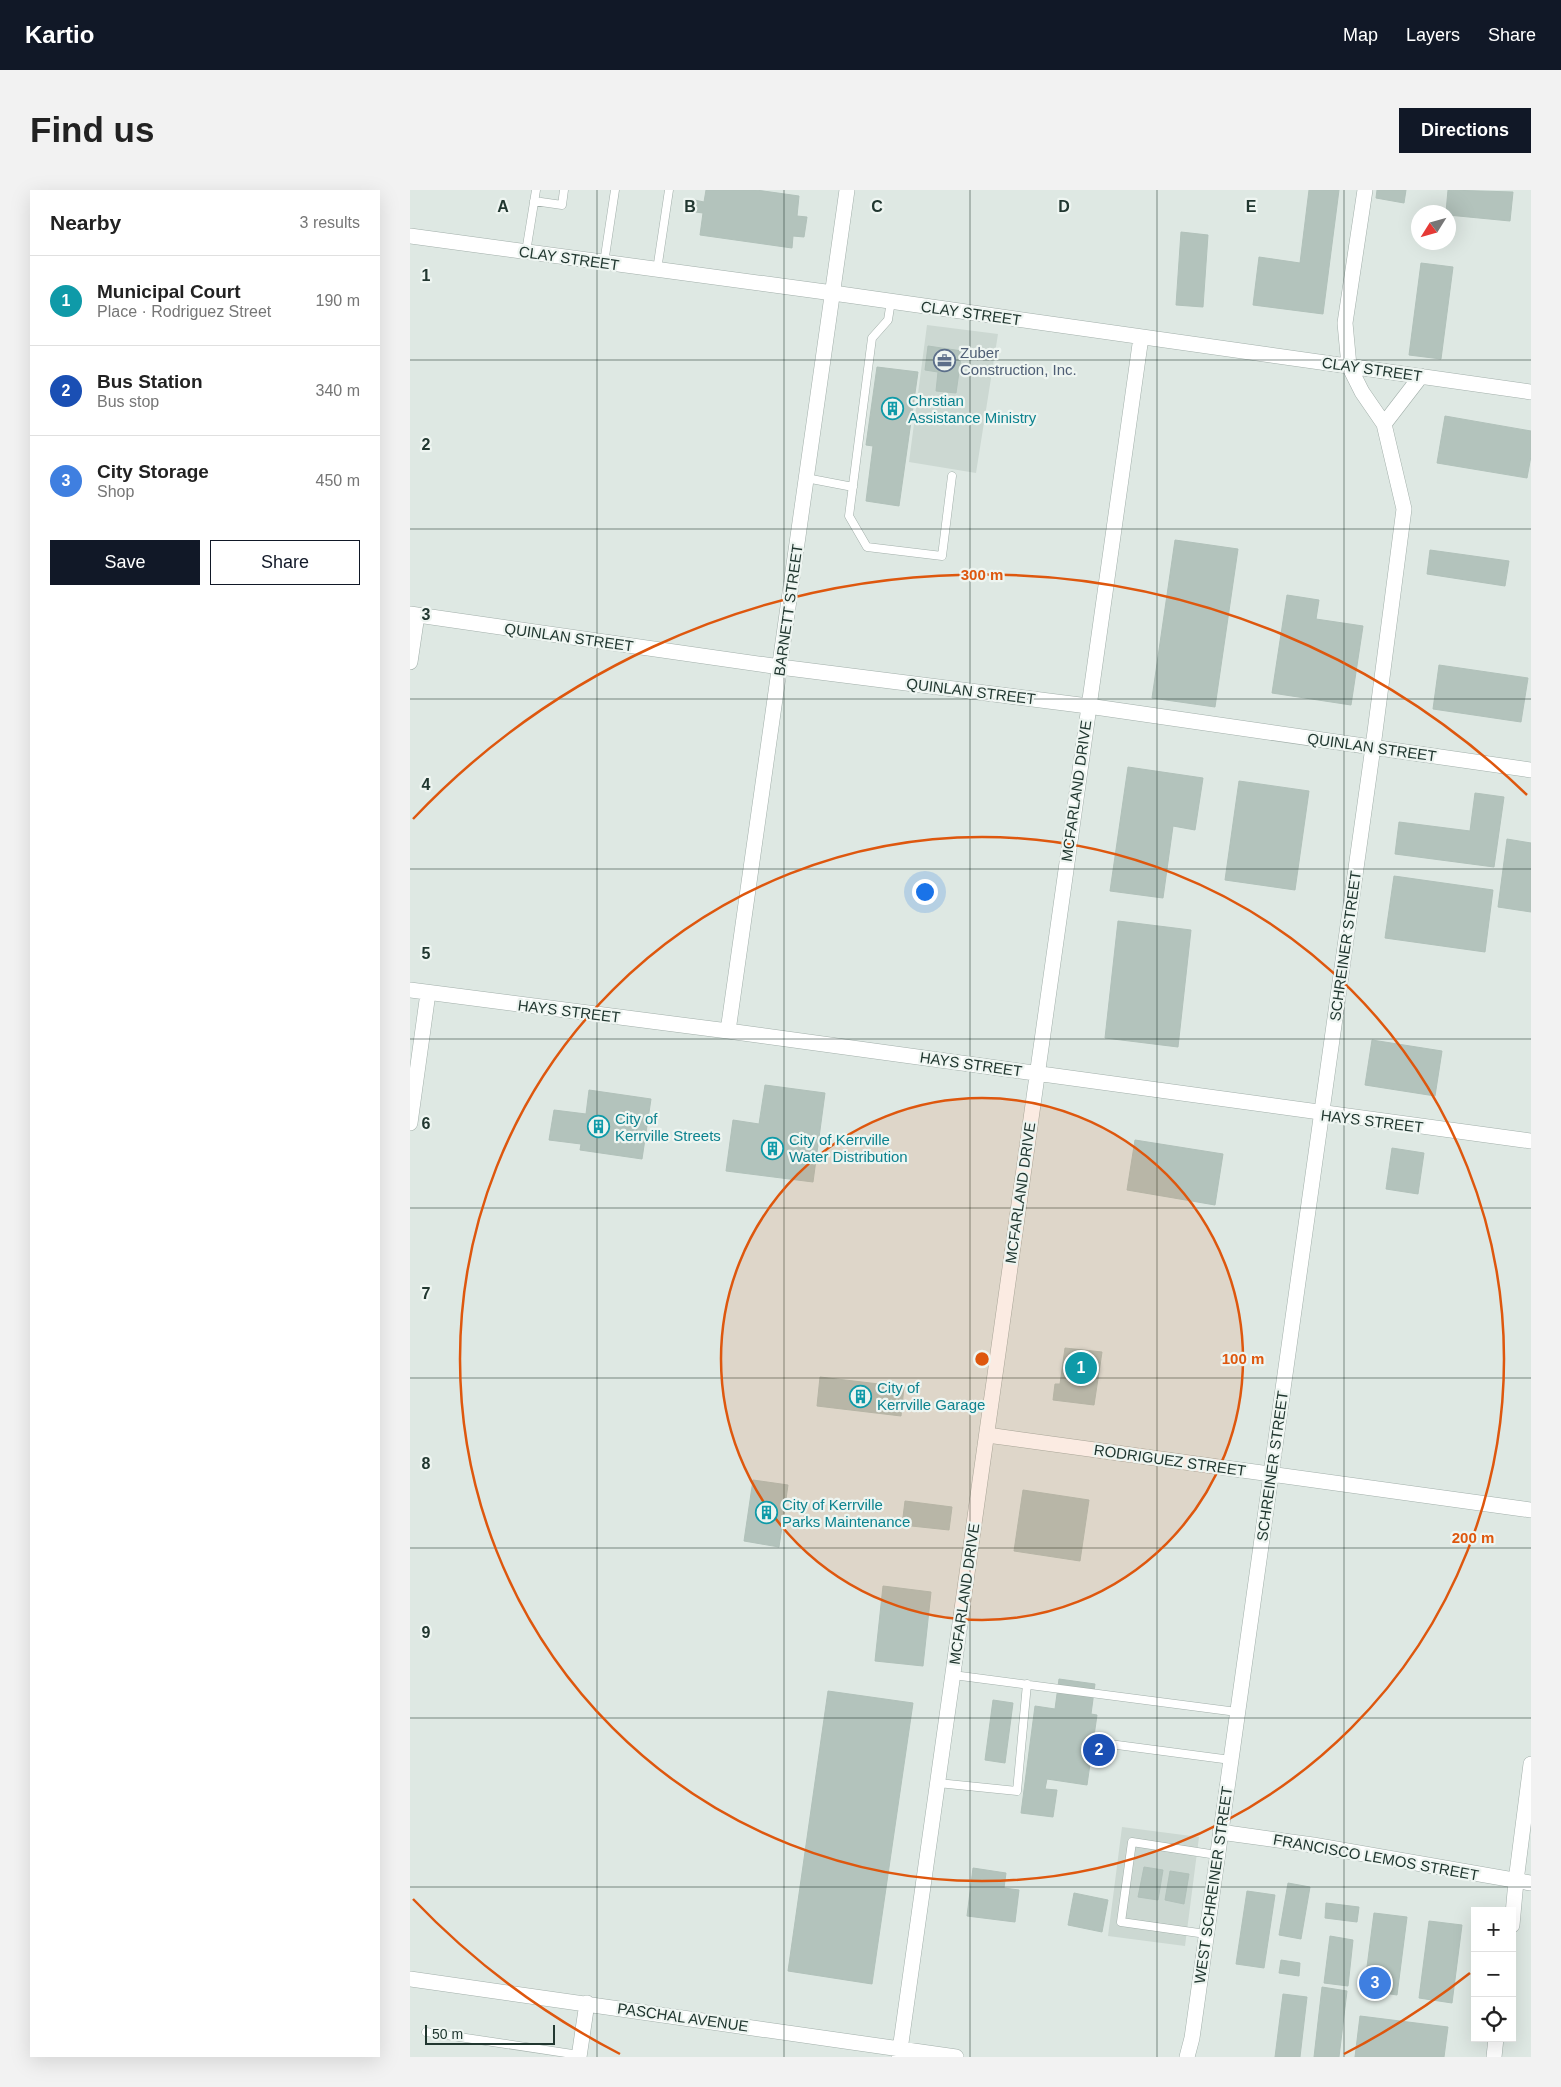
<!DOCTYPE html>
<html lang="en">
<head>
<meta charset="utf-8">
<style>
	:root { --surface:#fff; --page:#f2f2f2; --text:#222; --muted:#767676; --line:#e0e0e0; --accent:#111827 }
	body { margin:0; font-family:Helvetica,sans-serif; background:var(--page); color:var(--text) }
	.controls { position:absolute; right:15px; bottom:15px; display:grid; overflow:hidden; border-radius:0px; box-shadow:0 5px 20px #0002 }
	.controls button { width:45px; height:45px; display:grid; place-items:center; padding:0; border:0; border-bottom:1px solid var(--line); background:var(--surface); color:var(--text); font:25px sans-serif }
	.compass { position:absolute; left:1001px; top:15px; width:45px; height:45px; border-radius:50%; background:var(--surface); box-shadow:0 5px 20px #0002; rotate:233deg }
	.scale { position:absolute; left:15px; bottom:12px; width:130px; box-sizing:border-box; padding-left:5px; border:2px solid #213730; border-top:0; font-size:14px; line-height:18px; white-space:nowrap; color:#213730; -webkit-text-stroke:4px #eef5f1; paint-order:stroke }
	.you { position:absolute; left:514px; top:701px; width:18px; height:18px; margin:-12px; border:4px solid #fff; border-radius:50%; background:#1a73e8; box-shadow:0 0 0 8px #1a73e833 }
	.badge { display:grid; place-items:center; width:32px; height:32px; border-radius:50%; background:var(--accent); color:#fff; font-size:16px; font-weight:700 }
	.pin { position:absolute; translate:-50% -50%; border:2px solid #fff; box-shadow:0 1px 5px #0006 }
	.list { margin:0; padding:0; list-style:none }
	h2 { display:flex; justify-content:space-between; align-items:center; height:65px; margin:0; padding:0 20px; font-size:21px }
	h2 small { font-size:16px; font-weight:400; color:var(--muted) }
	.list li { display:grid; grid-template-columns:32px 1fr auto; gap:15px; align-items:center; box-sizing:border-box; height:90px; padding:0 20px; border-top:1px solid var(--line) }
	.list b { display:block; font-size:19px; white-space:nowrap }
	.list p { margin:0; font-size:16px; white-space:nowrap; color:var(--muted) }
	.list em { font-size:16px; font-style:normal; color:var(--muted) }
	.actions { display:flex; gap:10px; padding:15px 20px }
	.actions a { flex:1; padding:11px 0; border:1px solid var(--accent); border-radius:0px; text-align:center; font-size:18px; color:var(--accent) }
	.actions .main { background:var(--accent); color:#fff }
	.icon { flex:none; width:28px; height:28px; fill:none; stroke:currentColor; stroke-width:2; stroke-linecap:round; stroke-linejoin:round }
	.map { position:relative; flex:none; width:1121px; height:1867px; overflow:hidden; border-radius:0px }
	header { display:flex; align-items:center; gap:30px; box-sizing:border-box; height:70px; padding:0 25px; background:var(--accent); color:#fff }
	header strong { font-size:24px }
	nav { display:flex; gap:28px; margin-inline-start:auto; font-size:18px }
	.intro { display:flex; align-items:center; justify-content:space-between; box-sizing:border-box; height:120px; padding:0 30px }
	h1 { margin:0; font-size:35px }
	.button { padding:12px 22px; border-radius:0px; background:var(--accent); color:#fff; font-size:18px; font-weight:700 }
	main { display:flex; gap:30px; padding:0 30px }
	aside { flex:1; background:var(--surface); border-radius:0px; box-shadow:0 5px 20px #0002 }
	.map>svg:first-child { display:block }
	.built { fill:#ccd8d2 }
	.building { fill:#b3c3bc; stroke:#b1c1ba }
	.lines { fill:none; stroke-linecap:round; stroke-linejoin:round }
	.service-casing { stroke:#a2afaa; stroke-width:9 }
	.minor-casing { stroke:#a2afaa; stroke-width:16 }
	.service { stroke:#fff; stroke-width:8 }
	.minor { stroke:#fff; stroke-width:15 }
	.grid { fill:none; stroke:#213730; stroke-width:1; stroke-opacity:0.55 }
	.ring { fill:none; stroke:#de570e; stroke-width:2.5 }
	.labels { text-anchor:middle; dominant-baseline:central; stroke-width:4.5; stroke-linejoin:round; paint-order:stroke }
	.street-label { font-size:15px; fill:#213730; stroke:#eef5f1 }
	.service-label { font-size:15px; fill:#4e5e75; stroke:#eef5f1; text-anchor:start }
	.culture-label { font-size:15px; fill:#0d838f; stroke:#eef5f1; text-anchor:start }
	.grid-label { font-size:16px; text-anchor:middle; font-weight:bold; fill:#213730; stroke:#eef5f1; stroke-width:4.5; stroke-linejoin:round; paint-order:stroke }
	.centre { fill:#de570e; stroke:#eef5f1; stroke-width:2.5 }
	.ring-label { font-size:15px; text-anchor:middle; font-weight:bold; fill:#de570e; stroke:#eef5f1; stroke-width:4.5; stroke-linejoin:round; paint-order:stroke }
</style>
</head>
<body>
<header>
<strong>Kartio</strong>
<nav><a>Map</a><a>Layers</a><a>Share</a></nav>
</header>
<div class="intro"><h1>Find us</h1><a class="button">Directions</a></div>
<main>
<aside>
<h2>Nearby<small>3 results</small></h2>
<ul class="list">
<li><span class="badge" style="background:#0f9aa8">1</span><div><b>Municipal Court</b><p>Place · Rodriguez Street</p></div><em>190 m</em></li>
<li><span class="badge" style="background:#1a4fb4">2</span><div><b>Bus Station</b><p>Bus stop</p></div><em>340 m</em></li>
<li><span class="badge" style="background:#3f7fe0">3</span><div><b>City Storage</b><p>Shop</p></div><em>450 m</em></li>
</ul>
<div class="actions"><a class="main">Save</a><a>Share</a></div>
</aside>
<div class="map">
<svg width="1121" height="1867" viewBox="0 0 1121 1867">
	<rect width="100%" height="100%" fill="#dee8e3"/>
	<path class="built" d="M517 135 588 144 566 283 499 272Z
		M712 1637 789 1647 775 1756 698 1746Z"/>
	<path class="building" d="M296 0H346L389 6 387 26 397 27 394 47 383 46 382 58 290 45 293 23 278 21 280 9 294 12Z
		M899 0H929L913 124 843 115 849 67 890 73Z
		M967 0H996L994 13 966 8Z
		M1038 0 1103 2 1100 31 1038 25 1036 22Z
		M771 42 798 45 793 117 766 115Z
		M1011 73 1043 77 1031 169 999 165Z
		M518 156 552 161 546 203 526 201 528 182 515 180Z
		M467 177 508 182 489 316 456 311 463 256 456 255Z
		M1035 226 1121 241V266L1117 288 1027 273Z
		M765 350 828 359 805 517 742 508Z
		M1020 360 1099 371 1095 396 1017 384Z
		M877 405 909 410 906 429 953 436 941 515 862 503Z
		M1029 475 1118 488 1111 532 1023 519Z
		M718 577 793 588 785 640 763 636 753 708 700 701Z
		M829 591 899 601 885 700 815 690Z
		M1065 603 1094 607 1084 677 985 664 989 632 1060 641Z
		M1097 649 1121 653V722L1088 717Z
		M984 686 1083 700 1075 762 975 748Z
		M708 731 781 740 768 857 695 848Z
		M962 850 1032 861 1025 906 955 895Z
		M355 895 415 903 403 992 316 981 323 930 349 934Z
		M179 900 241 909 232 969 170 960 171 954 139 950 144 920 176 924Z
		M725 950 813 964 805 1015 717 1000Z
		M982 958 1014 963 1008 1004 976 999Z
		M655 1158 692 1162 684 1215 643 1210 645 1194H650Z
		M410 1187 494 1197 491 1226 407 1216Z
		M343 1290 378 1295 369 1357 334 1351Z
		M613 1300 679 1310 670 1371 604 1361Z
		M495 1311 542 1317 539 1340 492 1335Z
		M473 1396 521 1402 513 1476 465 1471Z
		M649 1489 685 1494 681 1524 687 1525 677 1595 637 1589 635 1599 647 1600 643 1627 611 1623 625 1516 645 1519Z
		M418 1501 503 1513 462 1794 378 1781Z
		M583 1510 603 1513 595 1573 575 1570Z
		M734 1677 753 1680 748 1710 728 1707Z
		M563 1678 596 1683 594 1698 609 1700 605 1732 557 1726Z
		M760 1681 779 1684 774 1714 755 1710Z
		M878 1693 900 1697 891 1749 869 1745Z
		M837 1701 865 1705 854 1778 826 1774Z
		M664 1703 698 1710 692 1742 658 1735Z
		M916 1713 949 1717 947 1732 915 1728Z
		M964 1723 997 1727 987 1805 954 1800Z
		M1019 1731 1052 1735 1042 1813 1009 1808Z
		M920 1746 943 1750 938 1796 914 1793Z
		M871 1770 890 1773 889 1786 869 1783Z
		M912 1797 937 1801 929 1867H904Z
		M873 1804 897 1807 890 1867H865Z
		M950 1826 1038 1837 1034 1867H945Z"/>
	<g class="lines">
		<defs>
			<path id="service" d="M124 11 152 15 154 0
				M116 62 126 0
				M194 73 205 0
				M247 80 259 0
				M481 111 478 130 462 148 439 326 457 357 532 366 542 286
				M396 288 443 297
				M543 1485 827 1522
				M692 1553 821 1570
				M528 1593 607 1601 617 1494
				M796 1744 711 1732 722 1652 807 1665
				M16 1842 169 1865"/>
			<path id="minor" d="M0 46 423 103 1121 202
				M974 234 1011 186
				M0 424 370 477 678 516 1121 580
				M0 472 7 425
				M0 800 318 841 1121 951
				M318 841 437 0
				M0 933 18 803
				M577 1245 1121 1320
				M810 1642 903 1655 1121 1693
				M1102 1735 1106 1691 1121 1574
				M0 1789 546 1867
				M169 1867 177 1813
				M489 1867 731 147
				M777 1867 782 1848 963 557 994 319 974 234 952 202 939 176 935 133 955 0
				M1084 1867 1086 1848"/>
		</defs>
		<use href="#service" class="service-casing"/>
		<use href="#minor" class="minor-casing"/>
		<use href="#service" class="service"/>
		<use href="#minor" class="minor"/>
	</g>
	<path class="grid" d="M187 0V1867M374 0V1867M560 0V1867M747 0V1867M934 0V1867M0 170H1121M0 339H1121M0 509H1121M0 679H1121M0 849H1121M0 1018H1121M0 1188H1121M0 1358H1121M0 1528H1121M0 1697H1121"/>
	<circle cx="572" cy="1169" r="261" fill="#de570e" fill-opacity=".12"/>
	<g class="ring">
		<circle cx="572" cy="1169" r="261"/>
		<circle cx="572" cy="1169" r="522"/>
		<path d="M1060 1783A784 784 0 0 1 934 1864M210 1864A784 784 0 0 1 3 1709M3 629A784 784 0 0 1 1117 605"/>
	</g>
	<defs>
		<symbol id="office-ring" viewBox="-11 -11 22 22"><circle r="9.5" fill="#eef5f1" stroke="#5c6f8a" stroke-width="1.5"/><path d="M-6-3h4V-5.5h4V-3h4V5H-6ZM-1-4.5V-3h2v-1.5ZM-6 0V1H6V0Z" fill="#5c6f8a"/></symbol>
		<symbol id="building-ring" viewBox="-11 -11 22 22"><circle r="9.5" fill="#eef5f1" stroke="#0f9aa8" stroke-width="1.5"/><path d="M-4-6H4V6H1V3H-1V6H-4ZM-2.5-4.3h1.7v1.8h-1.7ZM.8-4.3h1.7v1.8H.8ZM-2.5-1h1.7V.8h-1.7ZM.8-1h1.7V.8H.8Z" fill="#0f9aa8"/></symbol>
	</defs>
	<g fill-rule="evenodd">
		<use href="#office-ring" x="522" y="158" width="25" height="25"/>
		<use href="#building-ring" x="470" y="206" width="25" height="25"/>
		<use href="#building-ring" x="176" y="924" width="25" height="25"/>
		<use href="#building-ring" x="350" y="946" width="25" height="25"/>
		<use href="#building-ring" x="438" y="1194" width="25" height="25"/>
		<use href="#building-ring" x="344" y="1310" width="25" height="25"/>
	</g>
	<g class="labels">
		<g class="street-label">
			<text transform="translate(159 68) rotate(8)">CLAY STREET</text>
			<text transform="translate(561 123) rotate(8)">CLAY STREET</text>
			<text transform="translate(962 179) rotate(8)">CLAY STREET</text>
			<text transform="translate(378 420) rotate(-82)">BARNETT STREET</text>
			<text transform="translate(159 447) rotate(8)">QUINLAN STREET</text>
			<text transform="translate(561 501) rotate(7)">QUINLAN STREET</text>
			<text transform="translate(962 557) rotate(8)">QUINLAN STREET</text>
			<text transform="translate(666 601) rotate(-82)">MCFARLAND DRIVE</text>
			<text transform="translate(935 756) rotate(-82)">SCHREINER STREET</text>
			<text transform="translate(159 821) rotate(7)">HAYS STREET</text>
			<text transform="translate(561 874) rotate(8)">HAYS STREET</text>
			<text transform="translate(962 931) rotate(7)">HAYS STREET</text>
			<text transform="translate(610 1003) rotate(-82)">MCFARLAND DRIVE</text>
			<text transform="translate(760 1270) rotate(8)">RODRIGUEZ STREET</text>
			<text transform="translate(862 1276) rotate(-82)">SCHREINER STREET</text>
			<text transform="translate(554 1404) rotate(-82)">MCFARLAND DRIVE</text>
			<text transform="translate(966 1667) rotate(10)">FRANCISCO LEMOS STREET</text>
			<text transform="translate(803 1695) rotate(-82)">WEST SCHREINER STREET</text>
			<text transform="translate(273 1827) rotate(8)">PASCHAL AVENUE</text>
		</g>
		<g class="service-label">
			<text x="550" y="162">Zuber<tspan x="550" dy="17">Construction, Inc.</tspan></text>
		</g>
		<g class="culture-label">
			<text x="498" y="210">Chrstian<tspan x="498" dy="17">Assistance Ministry</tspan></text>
			<text x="205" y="928">City of<tspan x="205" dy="17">Kerrville Streets</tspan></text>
			<text x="379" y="949">City of Kerrville<tspan x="379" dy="17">Water Distribution</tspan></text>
			<text x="467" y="1197">City of<tspan x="467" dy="17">Kerrville Garage</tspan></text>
			<text x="372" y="1314">City of Kerrville<tspan x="372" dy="17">Parks Maintenance</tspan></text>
		</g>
	</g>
	<g class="grid-label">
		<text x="93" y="22">A</text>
		<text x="280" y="22">B</text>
		<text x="467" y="22">C</text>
		<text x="654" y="22">D</text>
		<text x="841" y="22">E</text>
		<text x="16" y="91">1</text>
		<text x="16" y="260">2</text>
		<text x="16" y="430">3</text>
		<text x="16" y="600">4</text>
		<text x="16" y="769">5</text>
		<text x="16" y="939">6</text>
		<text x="16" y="1109">7</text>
		<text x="16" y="1279">8</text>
		<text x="16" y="1448">9</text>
	</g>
	<circle cx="572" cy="1169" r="8" class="centre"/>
	<g class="ring-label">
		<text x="572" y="390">300 m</text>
		<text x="833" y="1174">100 m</text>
		<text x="1063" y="1353">200 m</text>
	</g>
</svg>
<div class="controls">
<button>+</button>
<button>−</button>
<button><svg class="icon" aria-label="locate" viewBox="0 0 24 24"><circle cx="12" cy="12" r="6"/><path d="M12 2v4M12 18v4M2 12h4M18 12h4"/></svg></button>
</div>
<svg class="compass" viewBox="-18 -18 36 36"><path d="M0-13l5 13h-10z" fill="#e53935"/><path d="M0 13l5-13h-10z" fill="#767676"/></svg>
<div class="scale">50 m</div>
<div class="you"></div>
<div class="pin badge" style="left:671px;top:1178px;background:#0f9aa8">1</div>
<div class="pin badge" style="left:689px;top:1560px;background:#1a4fb4">2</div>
<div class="pin badge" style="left:965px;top:1793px;background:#3f7fe0">3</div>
</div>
</main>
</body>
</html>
